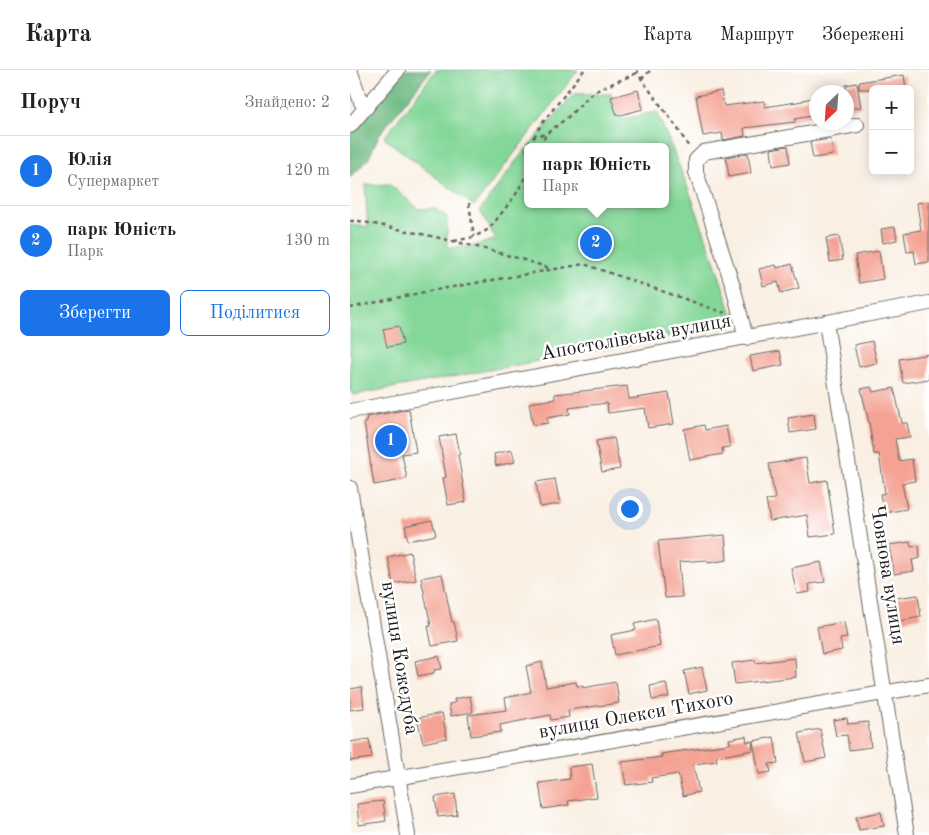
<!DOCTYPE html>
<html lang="uk">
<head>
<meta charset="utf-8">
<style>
	:root { --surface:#fff; --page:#f2f2f2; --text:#202124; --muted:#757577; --line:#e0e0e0; --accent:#1a73e8 }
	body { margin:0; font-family:"Old Standard TT",serif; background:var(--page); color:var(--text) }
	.controls { position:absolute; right:15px; top:15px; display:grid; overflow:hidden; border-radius:8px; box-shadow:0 2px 12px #0003 }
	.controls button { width:45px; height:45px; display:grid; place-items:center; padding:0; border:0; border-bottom:1px solid var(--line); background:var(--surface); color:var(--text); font:25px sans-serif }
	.compass { position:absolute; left:459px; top:15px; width:45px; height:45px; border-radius:50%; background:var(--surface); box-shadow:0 2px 12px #0003; rotate:205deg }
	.you { position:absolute; left:279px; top:438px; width:18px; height:18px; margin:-12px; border:4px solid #fff; border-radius:50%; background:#1a73e8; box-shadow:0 0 0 8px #1a73e833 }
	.badge { display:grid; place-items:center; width:32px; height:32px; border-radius:50%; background:var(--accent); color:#fff; font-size:16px; font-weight:700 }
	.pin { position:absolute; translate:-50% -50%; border:2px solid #fff; box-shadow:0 1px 5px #0006 }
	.popup { position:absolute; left:174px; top:73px; width:145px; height:65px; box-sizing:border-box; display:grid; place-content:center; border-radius:8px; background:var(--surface); filter:drop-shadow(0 1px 4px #0005); font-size:16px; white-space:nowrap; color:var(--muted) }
	.popup b { font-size:19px; color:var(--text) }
	.popup::after { content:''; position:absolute; left:50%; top:100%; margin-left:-10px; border:10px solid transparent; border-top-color:var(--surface) }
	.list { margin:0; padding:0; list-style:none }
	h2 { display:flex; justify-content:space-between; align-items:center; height:65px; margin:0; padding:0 20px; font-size:21px }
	h2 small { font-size:16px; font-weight:400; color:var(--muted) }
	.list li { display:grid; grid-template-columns:32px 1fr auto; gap:15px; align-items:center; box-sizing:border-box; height:70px; padding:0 20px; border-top:1px solid var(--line) }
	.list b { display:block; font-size:19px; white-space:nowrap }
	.list p { margin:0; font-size:16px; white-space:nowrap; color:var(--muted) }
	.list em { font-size:16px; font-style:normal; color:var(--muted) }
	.actions { display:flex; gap:10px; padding:15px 20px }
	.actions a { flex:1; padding:11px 0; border:1px solid var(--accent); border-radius:8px; text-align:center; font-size:18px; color:var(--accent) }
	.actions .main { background:var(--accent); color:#fff }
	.map { position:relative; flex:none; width:579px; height:765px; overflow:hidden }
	header { display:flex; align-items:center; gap:30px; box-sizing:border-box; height:70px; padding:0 25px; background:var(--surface); border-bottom:1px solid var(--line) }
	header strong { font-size:24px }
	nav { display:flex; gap:28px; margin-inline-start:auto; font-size:18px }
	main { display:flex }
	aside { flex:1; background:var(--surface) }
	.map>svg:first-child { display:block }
	.green { fill:#83d798; stroke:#507a5a }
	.forest { fill:#6ab880; stroke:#436a4e }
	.building { fill:#f4a293 }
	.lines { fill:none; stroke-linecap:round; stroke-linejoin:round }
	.minor-casing { stroke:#696661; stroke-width:16 }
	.path { stroke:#696661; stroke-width:2.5; stroke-dasharray:4 4; stroke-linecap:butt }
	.minor { stroke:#fff; stroke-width:14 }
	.labels { text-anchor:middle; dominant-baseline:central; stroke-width:5; stroke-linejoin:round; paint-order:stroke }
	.street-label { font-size:20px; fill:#1c1c1c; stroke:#fff }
</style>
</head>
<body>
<header>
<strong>Карта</strong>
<nav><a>Карта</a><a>Маршрут</a><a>Збережені</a></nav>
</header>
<main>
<aside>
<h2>Поруч<small>Знайдено: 2</small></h2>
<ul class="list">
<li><span class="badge">1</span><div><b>Юлія</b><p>Супермаркет</p></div><em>120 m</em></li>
<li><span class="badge">2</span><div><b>парк Юність</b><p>Парк</p></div><em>130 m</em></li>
</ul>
<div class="actions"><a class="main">Зберегти</a><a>Поділитися</a></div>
</aside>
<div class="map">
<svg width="579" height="765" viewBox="0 0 579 765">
	<rect width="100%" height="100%" fill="#fff"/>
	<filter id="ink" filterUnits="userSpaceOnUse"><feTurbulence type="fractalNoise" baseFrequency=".02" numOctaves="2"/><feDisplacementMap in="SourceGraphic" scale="10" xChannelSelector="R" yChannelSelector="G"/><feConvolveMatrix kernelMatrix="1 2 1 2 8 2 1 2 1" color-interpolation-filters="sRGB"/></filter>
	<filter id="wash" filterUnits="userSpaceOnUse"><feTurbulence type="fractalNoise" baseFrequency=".0096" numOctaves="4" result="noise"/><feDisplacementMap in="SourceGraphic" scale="20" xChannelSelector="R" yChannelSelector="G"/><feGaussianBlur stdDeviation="1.12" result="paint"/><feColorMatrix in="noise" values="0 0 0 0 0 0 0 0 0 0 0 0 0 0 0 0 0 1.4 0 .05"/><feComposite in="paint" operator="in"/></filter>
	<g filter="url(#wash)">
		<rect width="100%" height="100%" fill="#f9efe2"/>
		<path class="green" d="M86 0H228L124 136 34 68Z
			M224 24H261L271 49 307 42C337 112 363 183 385 255L3 325 0 320V155L18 157 15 115 39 114 69 139 84 138 97 147V178L120 177 146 169 130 141 165 92 177 78V134H315V77H178Z"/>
		<path class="forest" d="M56 0H81L29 65 18 90 0 108V66Z"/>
		<g id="blocks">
			<path class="building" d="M554 5 556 19H509V12Z
				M507 13 511 37 496 39V15Z
				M288 20 293 39 267 46 261 27Z
				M371 21 374 36 414 31 415 37 453 31V30L466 27V45L445 49V52L394 58 395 66 373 70 372 63 353 66 346 26Z
				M481 69 483 85 463 88 460 72Z
				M438 76 440 93 423 96 421 79Z
				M398 83 401 103 379 107 376 87Z
				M579 131V192L566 194 564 181 557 182 554 163 571 160 567 133Z
				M545 157 547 170 533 173 531 159Z
				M489 166 493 190 480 192 476 168Z
				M529 181 533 209 509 213 505 185Z
				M442 194 449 218 431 223 428 212 413 216 409 199 426 195 427 198Z
				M49 256 53 274 37 277 33 259Z
				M522 271 527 293 509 297 504 275Z
				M430 281 433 295 403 301 400 286Z
				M579 284V309L553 313 549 289Z
				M277 316 279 329 319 323 324 354 298 358 295 338 258 343 257 333 219 338 220 344 197 348 198 353 183 355 179 333 205 329V324Z
				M521 317 523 322 544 318 552 353H557L560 367 545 369 549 391 562 389 565 411 552 413 557 439 534 443 530 424 535 423 529 384H524L519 353 511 319Z
				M59 339 66 382 52 384 57 409 24 415 14 352H17L16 347Z
				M464 344 466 359 440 363 438 348Z
				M354 355 355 360 376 356 380 377 372 378 373 384 340 390 334 359Z
				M106 364 110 384 108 385 116 432 98 435 93 408 96 407 89 367Z
				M264 368 270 399 252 402 246 371Z
				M162 380 165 392 146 396 144 384Z
				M456 388 460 413 477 410 485 464 460 467 457 445 420 451 416 430 425 429 419 394Z
				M205 409 210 434 190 437 186 412Z
				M82 450 86 465 58 471 55 456Z
				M375 465 377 490 358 493 357 490 329 492 332 527 315 528 308 471Z
				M560 472 561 477 569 476 570 488 562 490 564 501 544 504 539 475Z
				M60 482 66 510 43 514 38 487Z
				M471 492 475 512 459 514 460 522 447 524 441 498Z
				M92 504 102 552H104L108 571 82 576 78 556H81L71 508Z
				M568 525 571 547 550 551 546 528Z
				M306 549 310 576 265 585 261 565 286 560 284 554Z
				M494 552 497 568 490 569 492 580 472 584 467 557Z
				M89 586 92 599 84 600V603L68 606 65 591Z
				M445 588 446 607 385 614 382 593 405 590 406 593Z
				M192 592 196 617 226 612 227 616H233V618L266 612 269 633 218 640 219 647 201 650 200 645 150 655 151 662 121 666 118 645 157 640 155 628 181 622 176 596Z
				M352 597 357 620 339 624 334 601Z
				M316 613 319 627 302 630 300 616Z
				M12 617 14 638 0 640V619Z
				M120 626 123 642 101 646 99 634 105 633 104 629Z
				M92 643 97 668 73 673 67 648Z
				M497 648 498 654 518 652 521 677 499 680 497 665 486 666 483 650Z
				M470 659 476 688 455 692 449 663Z
				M396 666 397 672 402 671 403 680 366 687 367 691 343 694 349 722 333 726 328 704 301 708 302 712 276 715 272 692 312 687 311 684 380 674 379 669Z
				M424 667 428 693 419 694 421 702 409 704 403 671Z
				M19 669 22 688 0 691V672Z
				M242 694 247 727 218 731 219 735 193 739 189 713 220 709 219 697Z
				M105 724 107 745 88 747 85 727Z
				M33 731 36 751 9 755 7 734Z
				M531 742 534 756 509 760 506 747Z"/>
		</g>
	</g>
	<g filter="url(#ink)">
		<use href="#blocks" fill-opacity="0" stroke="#696661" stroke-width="1"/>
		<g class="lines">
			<defs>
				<path id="minor" d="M0 0 11 32 17 37
					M0 56 48 0
					M476 252 557 765
					M396 268 383 216 346 102V90L354 82 507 55
					M0 341 579 233
					M0 418 58 765
					M0 716 579 615"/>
			</defs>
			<use href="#minor" class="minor-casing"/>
			<path class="path" d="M288 0 287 3 328 59 340 79
				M291 9 301 0
				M184 67 193 52 234 0
				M191 77 196 64 218 47 243 22 287 3
				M177 82 176 77 184 67 196 64
				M119 133 124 167
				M0 151H9C74 164 140 178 202 199
				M104 171 124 167 139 159 165 126 177 104
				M0 238 74 222 234 194 375 243"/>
			<use href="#minor" class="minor"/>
		</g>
	</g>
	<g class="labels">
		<g class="street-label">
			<text transform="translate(286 268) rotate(-10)">Апостолівська вулиця</text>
			<text transform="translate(537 505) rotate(81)">Човнова вулиця</text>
			<text transform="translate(49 588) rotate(81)">вулиця Кожедуба</text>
			<text transform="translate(286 646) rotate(-10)">вулиця Олекси Тихого</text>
		</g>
	</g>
</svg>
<div class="controls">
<button>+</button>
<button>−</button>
</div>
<svg class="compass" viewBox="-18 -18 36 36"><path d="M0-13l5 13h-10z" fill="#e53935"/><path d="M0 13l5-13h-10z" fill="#757577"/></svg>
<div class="you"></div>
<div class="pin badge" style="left:41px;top:371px">1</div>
<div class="pin badge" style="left:246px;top:173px">2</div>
<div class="popup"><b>парк Юність</b>Парк</div>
</div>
</main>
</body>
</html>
